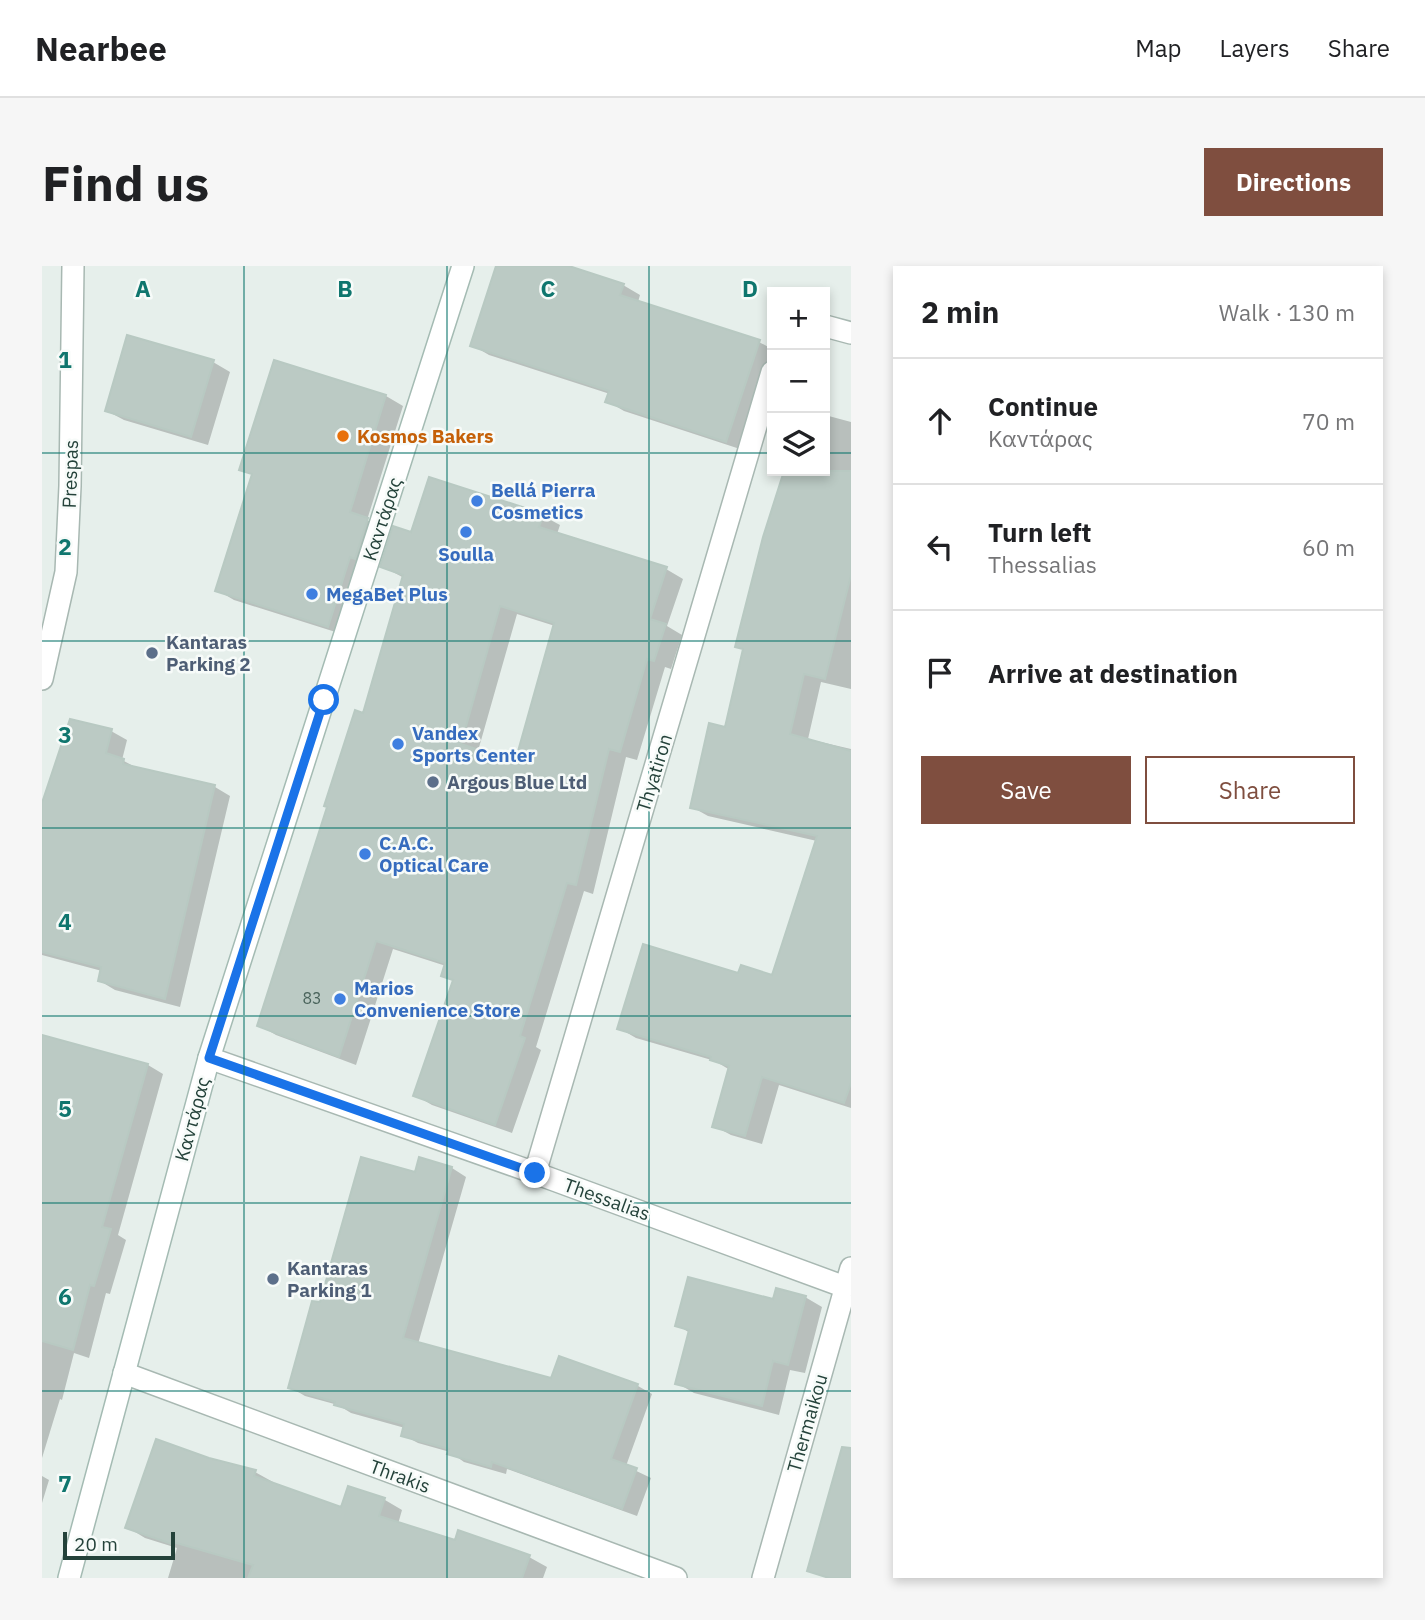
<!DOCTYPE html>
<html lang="en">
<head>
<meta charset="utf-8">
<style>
	:root { --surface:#fff; --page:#f6f6f6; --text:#202124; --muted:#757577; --line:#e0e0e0; --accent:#7f4e3f }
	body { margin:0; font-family:"IBM Plex Sans",sans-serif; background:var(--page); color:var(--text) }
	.controls { position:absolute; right:21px; top:21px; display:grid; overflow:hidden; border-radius:0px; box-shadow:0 4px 10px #0003 }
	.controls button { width:63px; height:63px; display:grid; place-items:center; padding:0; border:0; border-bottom:2px solid var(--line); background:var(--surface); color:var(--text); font:35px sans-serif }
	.scale { position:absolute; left:21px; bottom:18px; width:112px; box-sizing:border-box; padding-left:7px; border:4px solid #24423a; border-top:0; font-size:19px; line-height:24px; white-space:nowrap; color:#24423a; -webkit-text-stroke:5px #f7fbf9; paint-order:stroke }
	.stop { position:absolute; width:21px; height:21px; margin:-16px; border:5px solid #1a73e8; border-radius:50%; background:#fff }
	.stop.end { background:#1a73e8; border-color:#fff; box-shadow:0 2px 7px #0008 }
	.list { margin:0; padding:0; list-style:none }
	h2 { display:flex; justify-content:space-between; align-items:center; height:91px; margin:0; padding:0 28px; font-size:30px }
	h2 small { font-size:23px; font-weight:400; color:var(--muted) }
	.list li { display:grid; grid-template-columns:46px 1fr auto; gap:21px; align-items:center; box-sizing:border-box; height:126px; padding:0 28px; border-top:2px solid var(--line) }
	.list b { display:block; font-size:26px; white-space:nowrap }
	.list p { margin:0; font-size:23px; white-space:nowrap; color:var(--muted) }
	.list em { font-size:23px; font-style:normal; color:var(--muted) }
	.actions { display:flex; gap:14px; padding:21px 28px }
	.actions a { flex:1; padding:16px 0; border:2px solid var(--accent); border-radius:0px; text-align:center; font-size:24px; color:var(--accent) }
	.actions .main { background:var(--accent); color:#fff }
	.icon { flex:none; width:38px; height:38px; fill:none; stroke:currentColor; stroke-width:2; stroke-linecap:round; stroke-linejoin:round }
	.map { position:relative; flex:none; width:809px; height:1312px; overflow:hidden; border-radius:0px }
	header { display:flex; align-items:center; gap:42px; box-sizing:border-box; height:98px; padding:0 35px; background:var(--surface); border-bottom:2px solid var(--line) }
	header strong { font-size:33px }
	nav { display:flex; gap:38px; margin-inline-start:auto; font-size:24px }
	.intro { display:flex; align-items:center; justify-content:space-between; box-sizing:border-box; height:168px; padding:0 42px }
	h1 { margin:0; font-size:49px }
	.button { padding:18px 32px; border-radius:0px; background:var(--accent); color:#fff; font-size:24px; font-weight:700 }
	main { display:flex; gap:42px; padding:0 42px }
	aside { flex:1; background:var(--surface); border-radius:0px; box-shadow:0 4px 10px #0003 }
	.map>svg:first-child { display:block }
	.shadow { fill:#0003; fill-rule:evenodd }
	.building { fill:#bbcac4; stroke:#b8c9c2; stroke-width:2; fill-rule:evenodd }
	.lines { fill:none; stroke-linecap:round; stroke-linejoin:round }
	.street-casing { stroke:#a8b8b2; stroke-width:24 }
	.secondary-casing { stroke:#a4bbb3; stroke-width:24 }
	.street { stroke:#fff; stroke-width:21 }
	.secondary { stroke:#fff; stroke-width:21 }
	.route { stroke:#1a73e8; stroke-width:9 }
	.grid { fill:none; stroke:#0f766e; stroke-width:2; stroke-opacity:0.55 }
	.food-dot { fill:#e8710a; stroke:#f7fbf9; stroke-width:2.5 }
	.shop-dot { fill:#3f7fe0; stroke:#f7fbf9; stroke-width:2.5 }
	.service-dot { fill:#5c6f8a; stroke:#f7fbf9; stroke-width:2.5 }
	.labels { text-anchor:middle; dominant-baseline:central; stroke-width:5; stroke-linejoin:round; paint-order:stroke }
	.number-label { font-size:16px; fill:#4a645c }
	.food-label { font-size:19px; font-weight:bold; fill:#c56008; stroke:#f7fbf9; text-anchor:start }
	.street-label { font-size:19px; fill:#24423a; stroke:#f7fbf9 }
	.shop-label { font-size:19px; font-weight:bold; fill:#366cbe; stroke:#f7fbf9; text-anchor:start }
	.service-label { font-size:19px; font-weight:bold; fill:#4e5e75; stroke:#f7fbf9; text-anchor:start }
	.grid-label { font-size:23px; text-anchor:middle; font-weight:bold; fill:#0f766e; stroke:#f7fbf9; stroke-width:5; stroke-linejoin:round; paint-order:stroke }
</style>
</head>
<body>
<header>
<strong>Nearbee</strong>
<nav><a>Map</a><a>Layers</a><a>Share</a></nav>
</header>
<div class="intro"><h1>Find us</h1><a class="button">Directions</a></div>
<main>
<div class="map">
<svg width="809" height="1312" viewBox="0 0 809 1312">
	<rect width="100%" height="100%" fill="#e6efeb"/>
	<path class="shadow" d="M456 0H522L581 19 598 29 596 36 717 76 730 83V98L701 184 582 145 565 135 568 128 447 89 430 79Z
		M171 96 188 106 166 179 82 154 65 145Z
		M234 96 344 130 361 140 325 254 342 264 303 369 192 334 175 324 212 210 200 203Z
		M783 149 809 156V423L779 416 766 473 809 483V842L737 819 720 878 689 869 672 860 688 804 673 795 594 772 577 762 698 709 731 711 775 575 666 550 650 541 684 463 702 384 695 380 722 272 743 205H783Z
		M501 250 518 259 515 268 624 303 641 313 625 360 640 369 629 403 623 401 595 494 584 491 551 628 542 625 494 781 499 784 470 867 390 839 373 829 413 716 401 710 404 700 351 683 314 799 234 769 217 759 322 449 362 312 340 300 371 268ZM475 348 513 360 474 498 436 485Z
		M69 465 85 474 80 494 97 503 173 521 188 530 138 741 73 724 58 715 60 705 0 689V544Z
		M0 771 106 799 121 808 76 969 84 974 68 1028 64 1027 47 1092 32 1087 20 1134 18 1133 0 1192Z
		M410 902 424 911 376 1078 510 1114 518 1092 596 1120 610 1128 584 1200 609 1212 595 1250 465 1203 464 1208 422 1196 408 1186 376 1177 361 1169 363 1162 309 1147 296 1139 263 1130 248 1121 279 1039 374 908Z
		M763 1031 780 1041 763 1107 748 1104 737 1149 652 1127 635 1117 648 1067 635 1059 732 1035Z
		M167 1193 213 1206 231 1216 230 1218 300 1243 307 1222 343 1234 360 1244 356 1258 414 1276 487 1291 505 1301 501 1312H126L135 1282 103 1272 85 1261Z
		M0 1210 7 1214 0 1237Z"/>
	<path class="building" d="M454 0H527L582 18 578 29 718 74 684 176 563 136 567 125 428 80Z
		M85 69 172 94 149 171 63 145Z
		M232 94 344 129 308 246 326 252 313 293 308 291 286 361 173 325 210 208 197 204Z
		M742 205H809V309L783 413 762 408 748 468 809 485V817L802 837 720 811 703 870 670 861 687 800 668 794 669 791 575 763 601 678 696 707 699 699 730 709 775 570 648 542 667 457 683 461 701 383 693 381 721 271Z
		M387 211 502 248 497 261 625 301 608 353 624 358 612 395 605 393 578 486 567 483 534 619 525 617 478 770 483 772 453 859 371 830 411 714 399 710 403 697 334 675 297 791 215 760 285 541 282 540 313 444 321 447 361 309 338 301 351 260 369 266ZM458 340 512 357 473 496 419 478Z
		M28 453 70 463 64 487 82 493 81 498 173 519 123 733 56 715 59 701 0 686V537Z
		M0 769 106 798 60 961 69 963 52 1020 48 1019 31 1084 0 1075Z
		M319 891 373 906 377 891 410 901 361 1072 509 1112 517 1090 596 1118 569 1193 595 1202 580 1243 450 1196 449 1201 405 1188 407 1183 359 1170 362 1158 292 1139 293 1136 246 1122 270 1035 278 1036Z
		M646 1011 731 1033 734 1022 764 1030 746 1099 731 1095 720 1140 633 1118 647 1064 633 1060Z
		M114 1173 167 1192 214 1204 212 1210 299 1241 306 1220 343 1232 337 1250 413 1274 416 1264 488 1289 480 1312H206L211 1299 131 1276 130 1278 83 1262Z
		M800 1181 809 1182V1312H787L765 1305Z"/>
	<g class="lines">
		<defs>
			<path id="street" d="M783 60 809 67
				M0 413 24 306 28 220 31 0
				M167 792 493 907 803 1021
				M493 907 730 106
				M82 1107 634 1312
				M721 1312 809 1002"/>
			<path id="secondary" d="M27 1312 167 792 421 0"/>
		</defs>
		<use href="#street" class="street-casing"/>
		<use href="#secondary" class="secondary-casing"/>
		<use href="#street" class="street"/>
		<use href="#secondary" class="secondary"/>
	</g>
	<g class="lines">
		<path class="route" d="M282 434 167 792 493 907"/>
	</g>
	<path class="grid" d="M202 0V1312M405 0V1312M607 0V1312M0 187H730M783 187H809M0 375H809M0 562H809M0 750H809M0 937H809M0 1125H809"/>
	<circle class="food-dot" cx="301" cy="170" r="7"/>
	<g class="shop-dot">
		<circle cx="435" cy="235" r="7"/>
		<circle cx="424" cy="266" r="7"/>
		<circle cx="270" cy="328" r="7"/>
		<circle cx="356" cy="478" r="7"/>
		<circle cx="323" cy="588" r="7"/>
		<circle cx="298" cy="733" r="7"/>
	</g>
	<g class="service-dot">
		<circle cx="110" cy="387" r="7"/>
		<circle cx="391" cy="516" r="7"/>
		<circle cx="231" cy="1013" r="7"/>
	</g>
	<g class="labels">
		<g class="number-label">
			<text x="270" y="732">83</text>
		</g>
		<g class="food-label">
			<text x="315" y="170">Kosmos Bakers</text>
		</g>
		<g class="street-label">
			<text transform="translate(28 208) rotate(-88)">Prespas</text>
			<text transform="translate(340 253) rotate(-72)">Καντάρας</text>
			<text transform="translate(612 507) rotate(-73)">Thyatiron</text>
			<text transform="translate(150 853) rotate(-75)">Καντάρας</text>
			<text transform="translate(565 933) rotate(20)">Thessalias</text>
			<text transform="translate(765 1157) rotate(-74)">Thermaikou</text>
			<text transform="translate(358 1210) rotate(20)">Thrakis</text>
		</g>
		<g class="shop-label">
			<text x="449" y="224">Bellá Pierra<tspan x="449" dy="22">Cosmetics</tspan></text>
			<text x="424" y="288" text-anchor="middle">Soulla</text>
			<text x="284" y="328">MegaBet Plus</text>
			<text x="370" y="467">Vandex<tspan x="370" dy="22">Sports Center</tspan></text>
			<text x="337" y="577">C.A.C.<tspan x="337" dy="22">Optical Care</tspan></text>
			<text x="312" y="722">Marios<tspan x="312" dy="22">Convenience Store</tspan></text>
		</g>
		<g class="service-label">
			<text x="124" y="376">Kantaras<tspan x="124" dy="22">Parking 2</tspan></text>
			<text x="405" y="516">Argous Blue Ltd</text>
			<text x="245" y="1002">Kantaras<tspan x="245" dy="22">Parking 1</tspan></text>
		</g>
	</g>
	<g class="grid-label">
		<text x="101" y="31">A</text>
		<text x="303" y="31">B</text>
		<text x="506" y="31">C</text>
		<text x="708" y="31">D</text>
		<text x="23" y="102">1</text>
		<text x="23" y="289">2</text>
		<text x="23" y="477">3</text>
		<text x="23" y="664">4</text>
		<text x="23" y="851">5</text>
		<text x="23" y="1039">6</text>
		<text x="23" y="1226">7</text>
	</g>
</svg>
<div class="controls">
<button>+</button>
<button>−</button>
<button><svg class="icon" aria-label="layers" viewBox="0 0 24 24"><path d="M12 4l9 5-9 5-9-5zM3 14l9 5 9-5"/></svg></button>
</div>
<div class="scale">20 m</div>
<div class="stop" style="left:282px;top:434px"></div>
<div class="stop end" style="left:493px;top:907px"></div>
</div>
<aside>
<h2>2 min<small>Walk · 130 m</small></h2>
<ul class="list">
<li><svg class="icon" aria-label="ahead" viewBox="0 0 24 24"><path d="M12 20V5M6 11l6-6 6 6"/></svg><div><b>Continue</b><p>Καντάρας</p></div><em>70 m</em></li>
<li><svg class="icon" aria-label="left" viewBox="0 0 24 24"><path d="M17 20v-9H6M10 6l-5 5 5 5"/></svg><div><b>Turn left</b><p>Thessalias</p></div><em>60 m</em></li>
<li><svg class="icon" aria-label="arrive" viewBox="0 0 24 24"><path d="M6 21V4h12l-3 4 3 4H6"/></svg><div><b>Arrive at destination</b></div></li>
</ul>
<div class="actions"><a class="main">Save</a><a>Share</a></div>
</aside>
</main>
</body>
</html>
